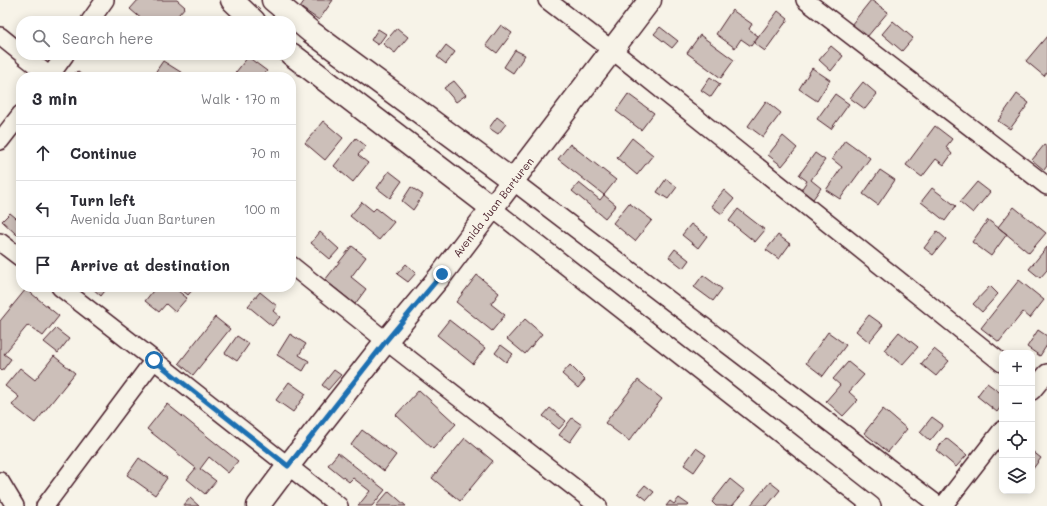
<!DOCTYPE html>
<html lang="en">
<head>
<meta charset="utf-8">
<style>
	:root { --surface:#fff; --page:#f2f2f3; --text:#2b2b33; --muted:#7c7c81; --line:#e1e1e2 }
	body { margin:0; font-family:Mali,sans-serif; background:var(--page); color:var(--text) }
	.controls { position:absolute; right:12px; bottom:12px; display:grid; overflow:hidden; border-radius:8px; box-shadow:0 2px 10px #0003 }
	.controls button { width:36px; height:36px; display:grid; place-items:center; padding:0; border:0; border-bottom:1px solid var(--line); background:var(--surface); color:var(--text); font:20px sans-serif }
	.stop { position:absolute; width:12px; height:12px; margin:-9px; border:3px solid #1f6fb2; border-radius:50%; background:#fff }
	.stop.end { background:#1f6fb2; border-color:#fff; box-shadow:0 1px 4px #0008 }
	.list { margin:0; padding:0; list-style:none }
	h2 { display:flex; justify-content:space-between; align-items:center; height:52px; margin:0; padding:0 16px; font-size:17px }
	h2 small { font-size:13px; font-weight:400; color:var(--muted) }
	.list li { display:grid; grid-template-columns:26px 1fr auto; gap:12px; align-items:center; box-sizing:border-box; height:56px; padding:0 16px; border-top:1px solid var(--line) }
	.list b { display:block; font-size:15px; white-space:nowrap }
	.list p { margin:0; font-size:13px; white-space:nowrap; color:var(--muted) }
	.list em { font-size:13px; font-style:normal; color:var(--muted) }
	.icon { flex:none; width:22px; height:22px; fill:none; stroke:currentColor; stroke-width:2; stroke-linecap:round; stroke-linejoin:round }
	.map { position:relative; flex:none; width:1047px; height:506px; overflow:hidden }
	.search { position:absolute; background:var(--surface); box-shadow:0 2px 10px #0003; left:16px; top:16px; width:280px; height:44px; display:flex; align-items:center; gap:10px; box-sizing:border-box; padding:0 14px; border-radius:16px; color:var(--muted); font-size:15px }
	.panel { position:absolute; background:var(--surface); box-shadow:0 2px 10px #0003; left:16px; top:72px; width:280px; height:220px; border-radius:16px }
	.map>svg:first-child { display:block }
	.building { fill:#ccbfb9; stroke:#4a1f2b }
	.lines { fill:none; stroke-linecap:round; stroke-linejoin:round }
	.street-casing { stroke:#4a1f2b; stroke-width:20 }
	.secondary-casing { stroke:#4a1f2b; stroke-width:25 }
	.street { stroke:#f7f3e8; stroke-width:17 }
	.secondary { stroke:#f7f3e8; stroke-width:22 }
	.route { stroke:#1f6fb2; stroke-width:5 }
	.labels { text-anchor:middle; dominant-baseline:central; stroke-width:3.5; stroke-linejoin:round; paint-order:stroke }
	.street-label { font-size:11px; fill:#4a1f2b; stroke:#f7f3e8 }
</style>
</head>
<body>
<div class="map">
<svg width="1047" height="506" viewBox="0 0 1047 506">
	<rect width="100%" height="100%" fill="#f7f3e8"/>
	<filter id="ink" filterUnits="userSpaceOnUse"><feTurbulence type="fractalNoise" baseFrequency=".025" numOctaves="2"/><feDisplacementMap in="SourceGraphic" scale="8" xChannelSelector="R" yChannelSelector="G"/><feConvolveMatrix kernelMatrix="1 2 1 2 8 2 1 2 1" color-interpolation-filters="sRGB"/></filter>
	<g filter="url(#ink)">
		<path class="building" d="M138 0H177L185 7 173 21H144L130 9Z
			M305 0H333L319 20 300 7Z
			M871 0 888 12 867 37 851 25Z
			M732 10 752 24 749 29 758 36 751 46 741 39 735 48 716 34Z
			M778 11 788 19 765 51 754 43Z
			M893 21 913 38 902 51 882 34Z
			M501 25 512 33 497 53 486 45Z
			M660 27 678 41 672 48 654 34Z
			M397 28 408 37 395 53 383 44Z
			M378 29 386 34 378 45 371 40Z
			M700 35 734 60 721 78 687 53Z
			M1047 36V72L1044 76 1026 61Z
			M446 45 455 52 446 64 437 57Z
			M831 46 843 56 831 71 819 60Z
			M515 50 525 55 513 73 504 67Z
			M248 57 267 71 262 77H232Z
			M163 61 187 76 186 77H152Z
			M812 68 830 80 817 101 799 89Z
			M77 71 84 77H71Z
			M710 77 720 84 711 97 701 90Z
			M454 81 466 95 456 102 444 88Z
			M863 82 877 94 865 109 850 98Z
			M628 94 654 113 641 130 616 111Z
			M835 94 849 104 831 129 817 119Z
			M1017 94 1029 103 1010 129 998 121Z
			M766 101 781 113 763 137 748 126Z
			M497 117 506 124 498 134 489 128Z
			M323 121 343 138 325 160 305 143Z
			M935 126 952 139 946 147 952 154 944 165 936 159 922 177 906 165Z
			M783 136 797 148 782 166 768 155Z
			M356 138 366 146 358 155 368 163 353 182 334 166Z
			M632 138 653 155 637 175 617 158Z
			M845 140 870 158 840 199 826 190 842 167 832 159Z
			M570 144 616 180 604 195 558 159Z
			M1044 145 1047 147V166L1044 170 1032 160Z
			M815 153 825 160 811 180 821 188 813 199 801 190 807 181 799 175Z
			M880 170 895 180 878 205 863 194Z
			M389 171 402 181 390 198 377 188Z
			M666 179 677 187 668 199 657 192Z
			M977 182 990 192 973 213 960 202Z
			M579 183 600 200 604 195 616 205 605 218 572 191Z
			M411 187 423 195 413 210 402 201Z
			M932 188 956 206 945 221 921 202Z
			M724 190 734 199 722 214 711 206Z
			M362 202 373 211 376 208 394 222 379 240 350 216Z
			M629 203 652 220 635 241 613 223Z
			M1014 207 1046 233 1029 253 998 227Z
			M738 209 765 230 755 242 729 221Z
			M10 213 21 222V230L17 235 2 221Z
			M988 220 1007 234 991 256 972 242Z
			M691 224 707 236 698 248 682 235Z
			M937 231 946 239 933 255 924 248Z
			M320 232 339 249 330 259 311 243Z
			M778 235 790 244 779 259 766 250Z
			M352 246 366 257 351 277 366 289 355 304 325 280Z
			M1047 247V270L1040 278 1029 269Z
			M675 249 689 260 683 268 669 257Z
			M406 264 416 273 408 282 397 274Z
			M477 275 499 293 491 304 505 315 492 331 456 302Z
			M703 275 722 289 713 301 694 287Z
			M1019 280 1044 300 1030 318 1023 312 999 342 981 328Z
			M990 286 998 294 982 312 973 304Z
			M91 287H108L101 296Z
			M156 287H173L187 298 175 312 166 304 159 312 145 301Z
			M178 287H195L188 295Z
			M26 289 59 316 43 336 28 325 4 354 11 359 2 371 0 369V321Z
			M260 292 277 306 273 311 280 317 272 326 248 306Z
			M869 315 883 325 869 342 856 331Z
			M215 317 230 329 193 375 179 363Z
			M525 319 542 334 525 354 507 339Z
			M449 320 485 348 473 364 437 335Z
			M56 329 69 339 58 353 44 342Z
			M1038 330 1047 336V345L1040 356 1027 347Z
			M828 332 846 345 823 376 806 363Z
			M899 332 918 347 902 365 884 350Z
			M290 334 306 344 299 355 309 361 303 371 277 355Z
			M237 336 249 344 237 361 225 353Z
			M501 345 513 354 506 362 495 353Z
			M934 349 949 361 936 376 921 364Z
			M54 356 75 373 35 423 12 405 19 397 5 386 20 368 35 380Z
			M848 362 864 375 849 392 858 400 843 416 826 401 840 385 833 379Z
			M570 365 585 380 578 388 562 374Z
			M334 370 341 375 328 390 322 385Z
			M638 380 662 399 629 441 605 423Z
			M289 382 306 394 293 412 276 400Z
			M987 383 1002 394V405L997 412 977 396Z
			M419 390 456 424 433 449 396 415Z
			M167 404 238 461 228 473 209 457 200 469 216 481 205 494 187 479 196 468 147 429Z
			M550 408 566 421 559 429 543 416Z
			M883 409 907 429 888 452 864 433Z
			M932 417 943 425 930 441 920 432Z
			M572 418 582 425 570 442 559 435Z
			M362 430 396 455 384 471 351 445Z
			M465 438 493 461 460 501 432 478Z
			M946 438 967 455 956 467 936 450Z
			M696 448 706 455 694 472 684 465Z
			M1032 451 1041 458 1032 470Z
			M338 453 385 490 372 506H358L370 491 353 478 349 482 328 465Z
			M139 458 167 478 155 495 127 475Z
			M730 479 745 491 732 506H716L712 502Z
			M770 482 780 490 767 506H750Z
			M645 485 654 492 647 500 638 493Z
			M389 491 406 506H376Z
			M190 498 199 506H183Z
			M679 498 689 505 688 506H666L670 501 674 504Z"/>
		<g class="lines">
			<defs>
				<path id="street" d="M547 0 612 50 1002 363
					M805 0 1047 186
					M90 21 105 0
					M0 36 21 53
					M23 55 51 77
					M49 77 65 55
					M0 141 21 114
					M513 181 939 506
					M492 208 872 506
					M0 242 21 258
					M291 265 386 341 598 506
					M60 287 154 360 339 506
					M1032 391 1047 373
					M0 481 15 506
					M45 506 154 360
					M943 506 1002 430"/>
				<path id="secondary" d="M232 0 254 21
					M273 0 311 32 513 181
					M291 54 492 208
					M258 506 288 466 386 341 442 274 492 208 650 0"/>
			</defs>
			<use href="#street" class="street-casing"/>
			<use href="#secondary" class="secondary-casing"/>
			<use href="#street" class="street"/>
			<use href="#secondary" class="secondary"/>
		</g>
	</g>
	<g class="lines" filter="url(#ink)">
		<path class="route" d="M154 360 288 466 386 341 442 274"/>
	</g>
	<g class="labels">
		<g class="street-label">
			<text transform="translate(493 207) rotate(-52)">Avenida Juan Barturen</text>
		</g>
	</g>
</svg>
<div class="controls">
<button>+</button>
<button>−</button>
<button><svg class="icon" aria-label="locate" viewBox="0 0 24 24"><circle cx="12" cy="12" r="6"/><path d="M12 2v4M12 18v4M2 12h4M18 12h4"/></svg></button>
<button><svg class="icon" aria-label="layers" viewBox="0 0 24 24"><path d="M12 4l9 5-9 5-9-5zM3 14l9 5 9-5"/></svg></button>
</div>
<div class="stop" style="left:154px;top:360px"></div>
<div class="stop end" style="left:442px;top:274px"></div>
<div class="search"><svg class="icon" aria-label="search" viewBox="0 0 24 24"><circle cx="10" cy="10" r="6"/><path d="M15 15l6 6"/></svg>Search here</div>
<section class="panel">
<h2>3 min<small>Walk · 170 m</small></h2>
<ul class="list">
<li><svg class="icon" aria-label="ahead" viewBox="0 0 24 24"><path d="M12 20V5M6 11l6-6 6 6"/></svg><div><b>Continue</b></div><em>70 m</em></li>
<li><svg class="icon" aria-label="left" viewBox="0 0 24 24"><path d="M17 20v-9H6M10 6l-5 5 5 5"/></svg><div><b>Turn left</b><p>Avenida Juan Barturen</p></div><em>100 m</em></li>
<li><svg class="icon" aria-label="arrive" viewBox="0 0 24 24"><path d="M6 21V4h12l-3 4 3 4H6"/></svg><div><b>Arrive at destination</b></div></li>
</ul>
</section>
</div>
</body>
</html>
